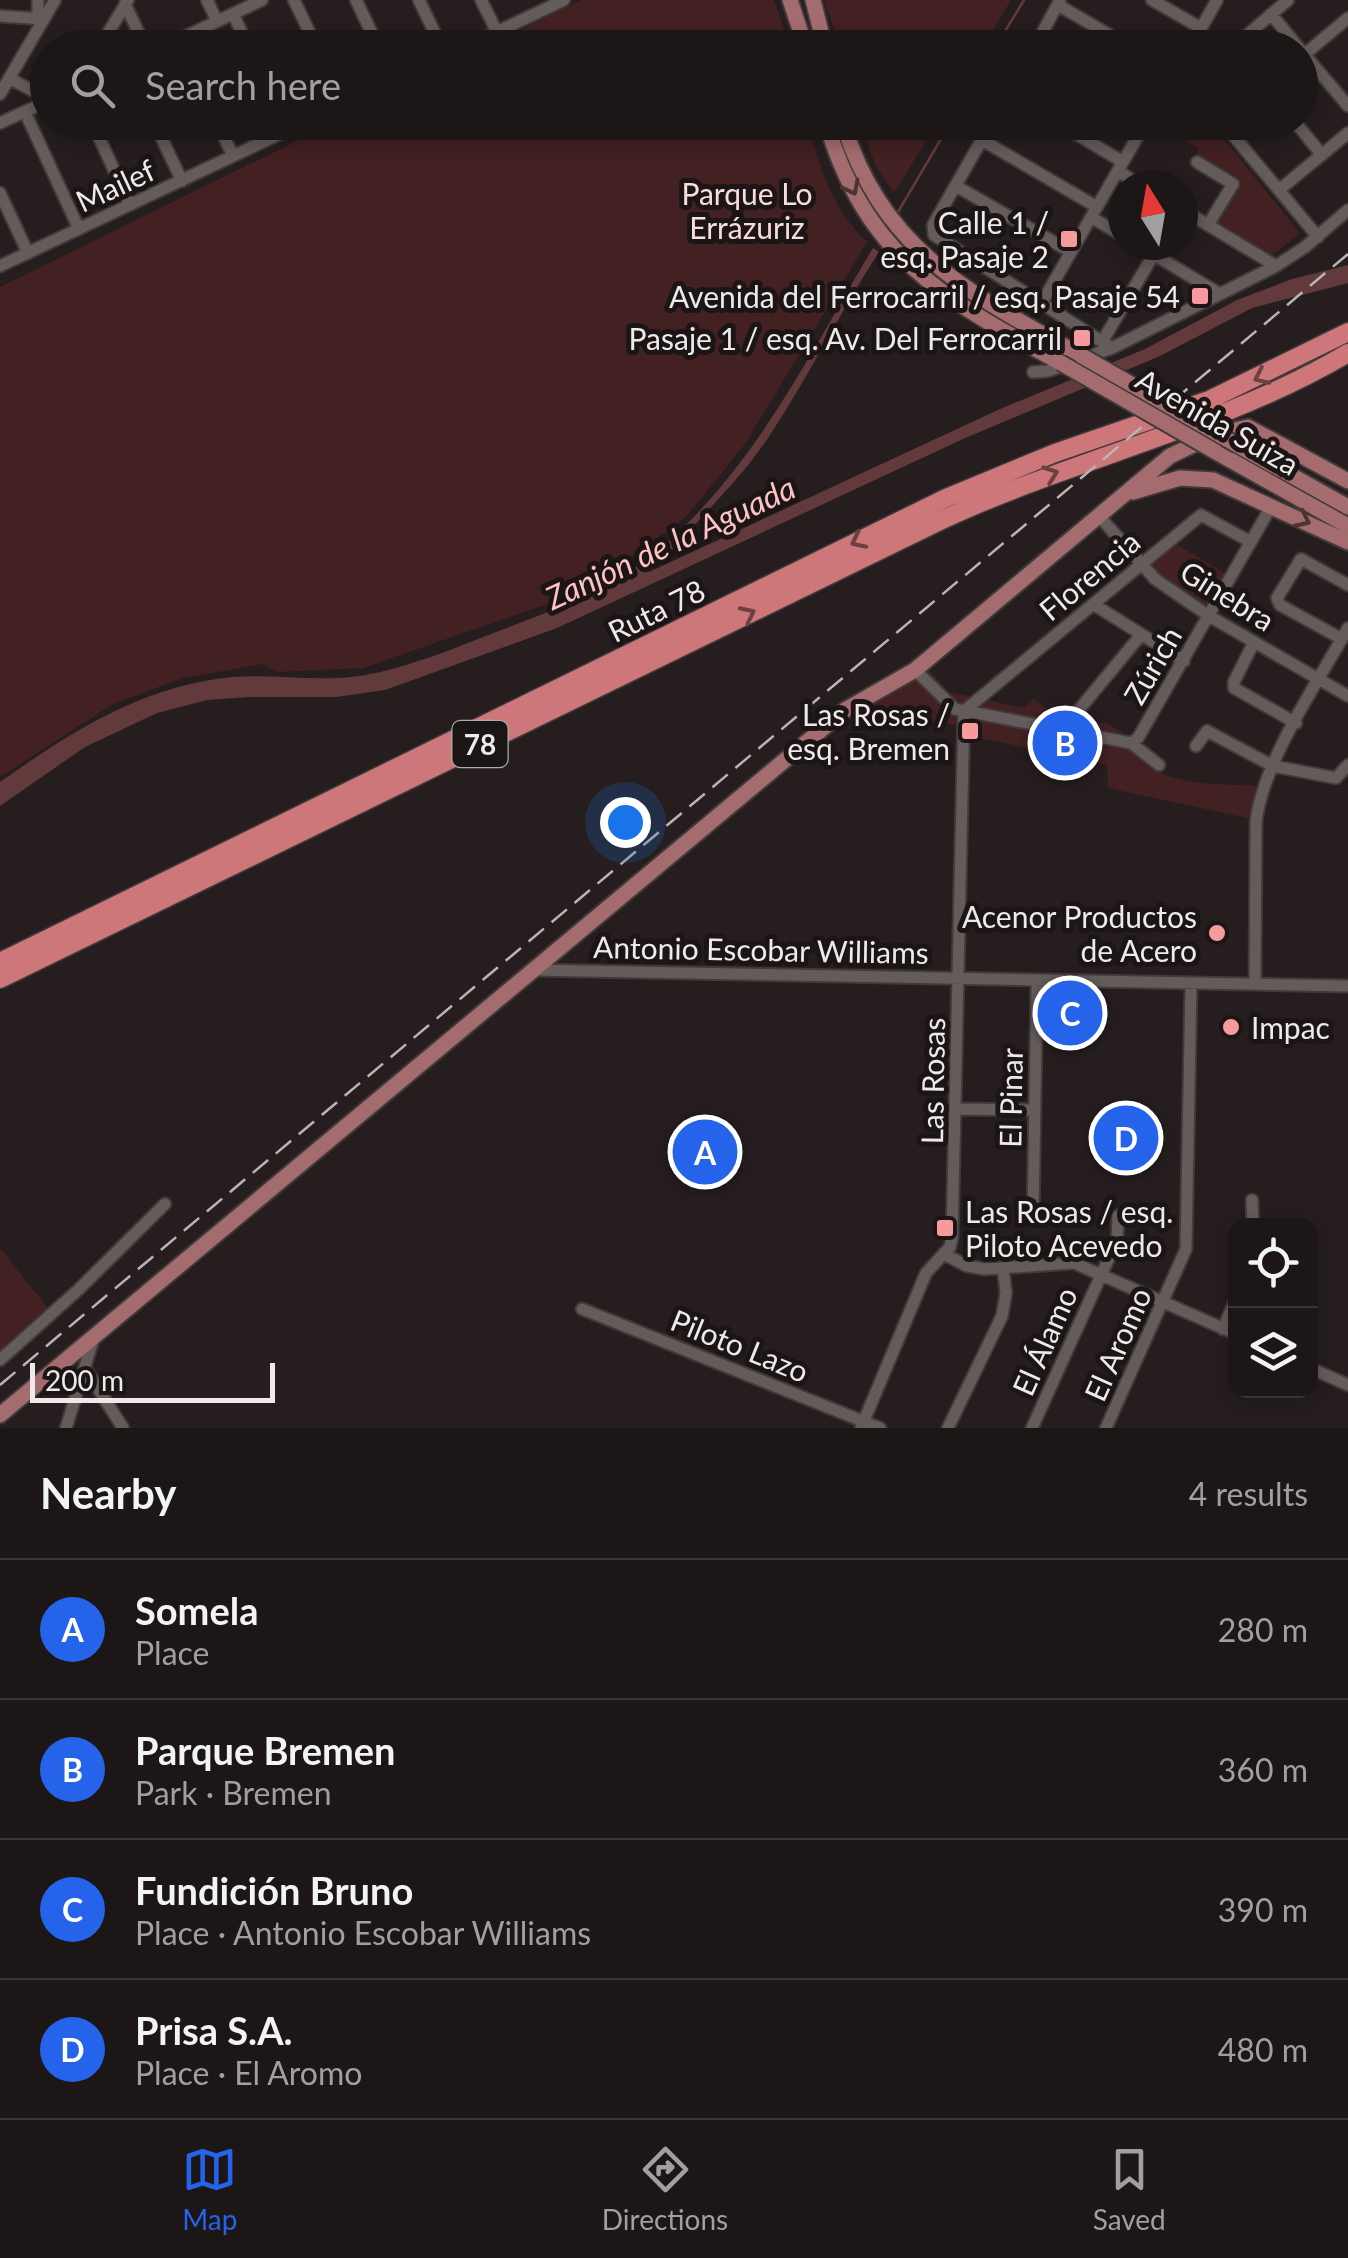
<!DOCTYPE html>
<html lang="en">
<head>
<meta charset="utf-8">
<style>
	:root { --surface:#1c1616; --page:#292323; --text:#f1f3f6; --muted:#a09fa1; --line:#3a3535; --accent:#2563eb }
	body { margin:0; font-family:Lato,sans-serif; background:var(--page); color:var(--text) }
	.controls { position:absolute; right:30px; bottom:30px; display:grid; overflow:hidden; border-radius:20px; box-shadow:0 5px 15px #0003 }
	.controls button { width:90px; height:90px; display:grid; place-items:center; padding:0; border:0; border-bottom:2px solid var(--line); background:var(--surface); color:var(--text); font:50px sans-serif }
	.compass { position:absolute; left:1108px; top:170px; width:90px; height:90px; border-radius:50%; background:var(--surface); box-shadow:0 5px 15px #0003; rotate:349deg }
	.scale { position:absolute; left:30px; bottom:25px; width:245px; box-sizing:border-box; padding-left:10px; border:5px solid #efe9e9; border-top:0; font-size:28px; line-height:35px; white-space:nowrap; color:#efe9e9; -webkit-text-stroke:8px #1c1515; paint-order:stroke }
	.you { position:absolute; left:625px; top:822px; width:35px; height:35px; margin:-25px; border:8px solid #fff; border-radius:50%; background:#1a73e8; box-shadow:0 0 0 15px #1a73e833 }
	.badge { display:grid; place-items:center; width:65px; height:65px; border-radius:50%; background:var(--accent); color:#fff; font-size:32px; font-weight:700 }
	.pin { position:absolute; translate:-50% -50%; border:5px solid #fff; box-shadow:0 2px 10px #0006 }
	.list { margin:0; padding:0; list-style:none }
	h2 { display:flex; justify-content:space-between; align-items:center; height:130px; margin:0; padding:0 40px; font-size:42px }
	h2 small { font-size:32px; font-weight:400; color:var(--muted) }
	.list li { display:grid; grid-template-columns:65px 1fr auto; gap:30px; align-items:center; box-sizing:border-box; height:140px; padding:0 40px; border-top:2px solid var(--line) }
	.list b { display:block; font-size:38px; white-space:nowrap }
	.list p { margin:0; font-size:32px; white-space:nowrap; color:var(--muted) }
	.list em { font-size:32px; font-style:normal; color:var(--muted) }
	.icon { flex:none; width:55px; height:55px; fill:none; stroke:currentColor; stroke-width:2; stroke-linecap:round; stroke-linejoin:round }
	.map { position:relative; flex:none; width:1348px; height:1428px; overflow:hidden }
	.search { position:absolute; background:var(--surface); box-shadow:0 5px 15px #0003; left:30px; right:30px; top:30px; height:110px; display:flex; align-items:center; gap:25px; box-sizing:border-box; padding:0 35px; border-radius:55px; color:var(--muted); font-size:38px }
	.sheet { height:690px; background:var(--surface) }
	nav { display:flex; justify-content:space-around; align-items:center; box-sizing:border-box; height:140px; border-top:2px solid var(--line); background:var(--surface); font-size:28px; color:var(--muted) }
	nav a { display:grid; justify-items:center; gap:5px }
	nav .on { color:var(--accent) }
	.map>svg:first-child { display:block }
	.green { fill:#432022 }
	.water { fill:#623a3c }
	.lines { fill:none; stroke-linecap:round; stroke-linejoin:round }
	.stream { stroke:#623a3c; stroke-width:2.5 }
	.minor-casing { stroke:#403a3a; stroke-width:15 }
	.major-casing { stroke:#403a3a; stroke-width:19 }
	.highway-casing { stroke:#403a3a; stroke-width:21 }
	.minor { stroke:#645b5b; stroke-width:11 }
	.major { stroke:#a46c6e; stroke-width:15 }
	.highway { stroke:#ce777a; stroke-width:18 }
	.rail { stroke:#bab4b4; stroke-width:2.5; stroke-dasharray:20 10; stroke-linecap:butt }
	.major-bridge-casing { stroke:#403a3a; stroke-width:19; stroke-linecap:butt }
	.major-bridge { stroke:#a46c6e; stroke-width:15 }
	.oneway { stroke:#4c3334 }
	.oneway2 { stroke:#6c4142 }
	.poi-dot { fill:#f59b9d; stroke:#1c1515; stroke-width:4 }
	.labels { text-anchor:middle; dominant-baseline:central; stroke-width:10; stroke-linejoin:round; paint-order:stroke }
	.shield { fill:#1c1515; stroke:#b0a9a9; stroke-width:2.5 }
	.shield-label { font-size:28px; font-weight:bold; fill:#efe9e9 }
	.street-label { font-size:30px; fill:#efe9e9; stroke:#1c1515 }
	.park-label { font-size:30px; fill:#fbdcdc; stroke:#1c1515 }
	.poi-label { font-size:30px; fill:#efe9e9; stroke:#1c1515; text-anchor:end }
	.water-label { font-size:32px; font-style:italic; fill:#fec2c3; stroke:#1c1515 }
</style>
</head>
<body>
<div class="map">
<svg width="1348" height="1428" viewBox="0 0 1348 1428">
	<rect width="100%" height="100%" fill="#261e1e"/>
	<path class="green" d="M581 0H774L790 47H486Z
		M824 0H1011L982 48 840 47Z
		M333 123H808C819 167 833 210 867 242L745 444 686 517 582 592 363 668 276 672 263 664 183 678 113 704 0 777V287Z
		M860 123H937L894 193 876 167Z
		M1176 123H1211L1300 233 1270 257 1204 221 1226 182 1192 163 1199 149 1178 137 1184 127Z
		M1173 542 1226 574 1205 609 1148 567Z
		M928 669 949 692 1024 708 1034 699 1054 714 1108 724 1126 735C1140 789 1216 783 1260 786L1252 819 1108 788 1107 765 961 734V726L862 709Z
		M0 1248 50 1311 0 1352Z"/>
	<path class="water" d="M873 248 879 252C840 312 808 378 768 438 738 483 702 514 669 554L670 558 647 573 1000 409 1145 349 1237 300 1292 279 1348 265V283L1252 308 1160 356 963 439 557 628 385 690 336 697H249L207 700 157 713 85 747 0 806V782C72 731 143 686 232 677 273 674 317 682 360 676 409 668 457 647 504 629 545 613 591 597 628 572 741 497 805 361 873 248Z"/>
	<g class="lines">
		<path class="stream" d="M995 48 1024 0
			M898 212 951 122"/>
		<defs>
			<path id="minor" d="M38 0V16
				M207 0 217 21
				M294 0 317 48
				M356 0 379 48
				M419 0 442 48
				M481 0 497 32
				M1152 0 1201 28
				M125 4 146 48
				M1058 5 1132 48
				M233 14 249 48
				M1271 14 1299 48
				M0 16 44 19
				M99 48 128 0
				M161 48 262 0
				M463 48 564 0
				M1034 48 1060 0
				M1190 48 1217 0
				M1232 48 1288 0
				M1300 49 1348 106
				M1305 54 1348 18
				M9 78 48 99
				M0 94 55 0
				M25 112 79 229
				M92 122 130 205
				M154 122 182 181
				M217 122 233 156
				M992 122 933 225 934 235 1112 348
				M1056 122 1123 162
				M1222 122 1318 237
				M1295 122 1322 155
				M0 123 48 101
				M982 140 1097 207
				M1197 162 1233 184 1208 225
				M1118 171 1140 185
				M956 186 1071 252
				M1279 190 1348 133
				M0 193 28 253
				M1183 210 1276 266
				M1091 217 1123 236
				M1138 245 1220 294
				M0 266 305 122
				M1041 304 1146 122
				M1102 342 1154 254
				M1033 372 1048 371 1112 348 1276 266 1305 247 1348 210
				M1099 516 1155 579 1209 616 1348 696
				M1093 604 1184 661
				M1342 639 1280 605 1277 598 1301 559 1348 585
				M1254 642 1234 682V688L1296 723
				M915 670 955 709 1131 743 1159 765
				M964 711 1201 515 1251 542
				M1063 729 1140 636
				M1131 743 1138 738 1272 505
				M1196 746 1207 731 1273 766 1336 778 1348 765
				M533 970 1348 986
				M1255 984 1256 822C1263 761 1318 682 1348 628
				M956 1109 1035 1110
				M1252 1200 1253 1226
				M1033 1218 1037 980
				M944 1254 967 1266 984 1269 1074 1263 1236 1334
				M582 1309 880 1428
				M1223 1329 1236 1299
				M0 1360 78 1290 165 1204
				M85 1368 123 1428
				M1310 1368 1348 1385
				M66 1428 94 1337
				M861 1428 926 1273 950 1247 952 1238 964 711
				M948 1428 1002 1316 1006 1293 1003 1268
				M1032 1428 1117 1240 1118 1216
				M1106 1428 1186 1249 1191 983"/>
			<path id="major" d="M790 0 806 48
				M813 0 825 48
				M826 122C866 258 946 300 1061 363
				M843 122C881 251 974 296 1082 356
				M1237 445 1348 507
				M1216 452 1348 526
				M1133 492 1180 478 1213 480 1348 542
				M0 1415 845 710 915 670 1170 456 1216 434 1248 427 1348 481"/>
			<path id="highway" d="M0 962 946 498 1055 453 1209 400 1348 332
				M0 979 942 520C1075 458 1221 428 1348 353"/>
		</defs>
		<use href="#minor" class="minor-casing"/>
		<use href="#major" class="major-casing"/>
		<use href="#highway" class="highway-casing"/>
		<use href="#minor" class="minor"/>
		<use href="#major" class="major"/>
		<use href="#highway" class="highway"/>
		<path class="rail" d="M0 1385 1348 254"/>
		<defs>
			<path id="major-bridge" d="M1082 356 1237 445
				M1061 363 1216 452"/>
		</defs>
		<use href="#major-bridge" class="major-bridge-casing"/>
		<use href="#major-bridge" class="major-bridge"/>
	</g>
	<defs><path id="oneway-chevron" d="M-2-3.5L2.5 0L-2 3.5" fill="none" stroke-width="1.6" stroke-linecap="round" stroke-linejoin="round" transform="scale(2.5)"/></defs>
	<g class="oneway">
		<use href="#oneway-chevron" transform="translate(852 188) rotate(63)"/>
		<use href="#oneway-chevron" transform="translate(1303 520) rotate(26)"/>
	</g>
	<g class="oneway2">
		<use href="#oneway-chevron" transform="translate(1261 377) rotate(155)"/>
		<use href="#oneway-chevron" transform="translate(1051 474) rotate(-20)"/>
		<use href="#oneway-chevron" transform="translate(858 541) rotate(154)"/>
		<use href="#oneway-chevron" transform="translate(748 614) rotate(-26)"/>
	</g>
	<g class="poi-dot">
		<rect x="1059" y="229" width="20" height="20" rx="5"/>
		<rect x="1190" y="286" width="20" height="20" rx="5"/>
		<rect x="1072" y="328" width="20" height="20" rx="5"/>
		<rect x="960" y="721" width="20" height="20" rx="5"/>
		<circle cx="1217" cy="933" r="10"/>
		<circle cx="1231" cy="1027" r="10"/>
		<rect x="935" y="1218" width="20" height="20" rx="5"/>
	</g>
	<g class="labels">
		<rect class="shield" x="452.5" y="721" width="55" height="46" rx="8"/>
		<g class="shield-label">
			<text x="480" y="744">78</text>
		</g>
		<g class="street-label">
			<text transform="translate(115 185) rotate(-25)">Mailef</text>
			<text transform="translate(1218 421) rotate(30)">Avenida Suiza</text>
			<text transform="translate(1089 575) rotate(-40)">Florencia</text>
			<text transform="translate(1228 595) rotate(32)">Ginebra</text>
			<text transform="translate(656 610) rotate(-26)">Ruta 78</text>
			<text transform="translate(1152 665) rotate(-60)">Zúrich</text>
			<text transform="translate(761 949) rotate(1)">Antonio Escobar Williams</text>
			<text transform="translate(932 1081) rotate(-89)">Las Rosas</text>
			<text transform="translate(1010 1098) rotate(-89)">El Pinar</text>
			<text transform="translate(1044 1341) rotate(-66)">El Álamo</text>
			<text transform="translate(1117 1344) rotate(-66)">El Aromo</text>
			<text transform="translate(740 1345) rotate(22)">Piloto Lazo</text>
		</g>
		<g class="park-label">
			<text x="747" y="193">Parque Lo<tspan x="747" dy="34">Errázuriz</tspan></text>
		</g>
		<g class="poi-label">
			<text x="1049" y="222">Calle 1 /<tspan x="1049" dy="34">esq. Pasaje 2</tspan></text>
			<text x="1180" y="296">Avenida del Ferrocarril / esq. Pasaje 54</text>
			<text x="1062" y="338">Pasaje 1 / esq. Av. Del Ferrocarril</text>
			<text x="950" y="714">Las Rosas /<tspan x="950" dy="34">esq. Bremen</tspan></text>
			<text x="1197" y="916">Acenor Productos<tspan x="1197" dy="34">de Acero</tspan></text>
			<text x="1251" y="1027" text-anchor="start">Impac</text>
			<text x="965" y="1211" text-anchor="start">Las Rosas / esq.<tspan x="965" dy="34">Piloto Acevedo</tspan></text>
		</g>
		<g class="water-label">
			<text transform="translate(670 542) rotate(-25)">Zanjón de la Aguada</text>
		</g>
	</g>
</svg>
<div class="controls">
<button><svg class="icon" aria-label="locate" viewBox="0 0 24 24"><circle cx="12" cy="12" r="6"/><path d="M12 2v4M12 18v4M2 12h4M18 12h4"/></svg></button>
<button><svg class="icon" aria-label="layers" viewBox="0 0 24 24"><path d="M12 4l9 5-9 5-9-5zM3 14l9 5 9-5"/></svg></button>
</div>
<svg class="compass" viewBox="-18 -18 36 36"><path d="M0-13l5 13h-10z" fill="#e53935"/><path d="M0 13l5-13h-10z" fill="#a09fa1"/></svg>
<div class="scale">200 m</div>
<div class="you"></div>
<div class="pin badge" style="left:705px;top:1152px">A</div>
<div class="pin badge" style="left:1065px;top:743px">B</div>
<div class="pin badge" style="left:1070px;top:1013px">C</div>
<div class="pin badge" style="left:1126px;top:1138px">D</div>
<div class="search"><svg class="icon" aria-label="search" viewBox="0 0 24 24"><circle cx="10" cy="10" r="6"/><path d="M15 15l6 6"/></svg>Search here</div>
</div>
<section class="sheet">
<h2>Nearby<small>4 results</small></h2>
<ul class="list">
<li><span class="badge">A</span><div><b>Somela</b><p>Place</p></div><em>280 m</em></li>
<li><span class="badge">B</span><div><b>Parque Bremen</b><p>Park · Bremen</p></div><em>360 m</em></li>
<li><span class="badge">C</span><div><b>Fundición Bruno</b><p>Place · Antonio Escobar Williams</p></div><em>390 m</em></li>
<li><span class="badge">D</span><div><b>Prisa S.A.</b><p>Place · El Aromo</p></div><em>480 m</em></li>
</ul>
</section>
<nav>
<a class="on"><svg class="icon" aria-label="map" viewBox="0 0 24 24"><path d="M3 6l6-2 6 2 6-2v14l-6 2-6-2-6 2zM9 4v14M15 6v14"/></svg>Map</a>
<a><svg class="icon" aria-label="directions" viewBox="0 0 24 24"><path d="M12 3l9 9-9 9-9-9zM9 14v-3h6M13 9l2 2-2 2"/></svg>Directions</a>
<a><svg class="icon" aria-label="saved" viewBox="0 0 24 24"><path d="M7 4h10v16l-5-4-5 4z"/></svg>Saved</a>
</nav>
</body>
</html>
